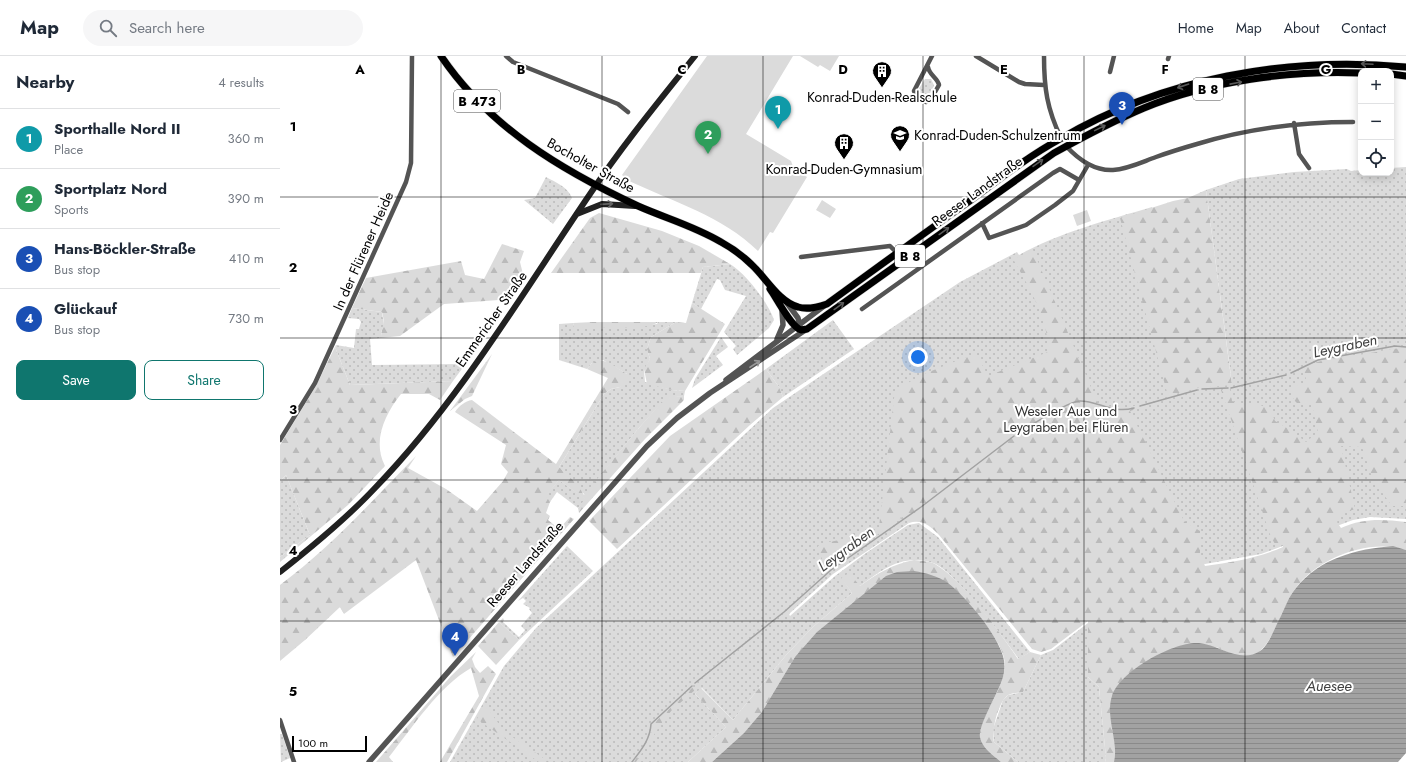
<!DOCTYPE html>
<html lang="en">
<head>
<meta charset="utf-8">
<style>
	:root { --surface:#fff; --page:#f6f6f7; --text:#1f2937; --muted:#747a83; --line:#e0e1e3; --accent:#0f766e }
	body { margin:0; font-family:Jost,sans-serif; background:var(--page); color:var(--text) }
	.controls { position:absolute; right:12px; top:12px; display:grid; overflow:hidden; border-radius:8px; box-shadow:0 2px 10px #0003 }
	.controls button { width:36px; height:36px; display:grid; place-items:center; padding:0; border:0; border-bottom:1px solid var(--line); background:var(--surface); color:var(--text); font:20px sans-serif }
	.scale { position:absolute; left:12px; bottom:10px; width:75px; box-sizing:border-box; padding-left:4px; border:2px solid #000; border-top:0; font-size:11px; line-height:14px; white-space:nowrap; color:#000; -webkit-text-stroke:3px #fff; paint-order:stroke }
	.you { position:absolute; left:638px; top:301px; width:14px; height:14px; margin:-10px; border:3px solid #fff; border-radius:50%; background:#1a73e8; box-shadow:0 0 0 6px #1a73e833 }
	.badge { display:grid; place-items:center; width:26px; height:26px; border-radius:50%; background:var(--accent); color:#fff; font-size:13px; font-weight:700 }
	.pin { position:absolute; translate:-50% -33px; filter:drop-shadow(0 1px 2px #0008) }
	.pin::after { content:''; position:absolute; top:21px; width:14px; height:12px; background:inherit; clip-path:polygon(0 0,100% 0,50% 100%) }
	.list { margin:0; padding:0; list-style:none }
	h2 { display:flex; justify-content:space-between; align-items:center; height:52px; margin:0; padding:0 16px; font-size:17px }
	h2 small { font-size:13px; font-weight:400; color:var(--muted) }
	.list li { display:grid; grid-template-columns:26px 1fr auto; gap:12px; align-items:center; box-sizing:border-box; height:60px; padding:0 16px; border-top:1px solid var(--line) }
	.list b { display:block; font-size:15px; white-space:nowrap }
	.list p { margin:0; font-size:13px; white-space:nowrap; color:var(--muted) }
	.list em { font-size:13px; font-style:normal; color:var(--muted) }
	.actions { display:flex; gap:8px; padding:12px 16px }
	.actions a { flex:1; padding:9px 0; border:1px solid var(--accent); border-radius:8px; text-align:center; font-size:14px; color:var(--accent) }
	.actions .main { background:var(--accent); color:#fff }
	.icon { flex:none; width:22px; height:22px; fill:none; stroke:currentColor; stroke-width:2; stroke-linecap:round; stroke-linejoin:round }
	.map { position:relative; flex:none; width:1126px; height:706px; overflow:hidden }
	header { display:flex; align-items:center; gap:24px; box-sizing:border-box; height:56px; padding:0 20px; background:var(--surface); border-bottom:1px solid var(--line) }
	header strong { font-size:19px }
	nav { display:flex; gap:22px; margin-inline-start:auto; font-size:14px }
	.search { width:280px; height:36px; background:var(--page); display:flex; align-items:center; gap:10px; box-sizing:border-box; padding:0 14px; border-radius:22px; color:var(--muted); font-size:15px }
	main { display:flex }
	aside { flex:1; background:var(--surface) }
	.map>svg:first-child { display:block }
	.green { fill:url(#green-dots) }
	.forest { fill:url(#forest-firs) }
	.pitch { fill:#dbdbdb }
	.water { fill:url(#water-rules) }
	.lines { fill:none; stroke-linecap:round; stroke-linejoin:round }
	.stream { stroke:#a2a2a2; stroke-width:1.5 }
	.primary-casing { stroke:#dbdbdb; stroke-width:8 }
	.minor { stroke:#545454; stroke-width:4.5 }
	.tertiary { stroke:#545454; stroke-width:5.5 }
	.secondary { stroke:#212121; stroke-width:6 }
	.primary { stroke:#000; stroke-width:7 }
	.oneway { stroke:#595959 }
	.oneway2 { stroke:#646464 }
	.oneway3 { stroke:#989898 }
	.grid { fill:none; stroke:#000; stroke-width:1; stroke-opacity:0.55 }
	.labels { text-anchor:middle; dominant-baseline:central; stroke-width:4; stroke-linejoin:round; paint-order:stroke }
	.shield { fill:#fff; stroke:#4c4c4c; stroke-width:1 }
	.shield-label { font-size:13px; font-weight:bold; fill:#000 }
	.poi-label { font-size:14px; fill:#000; stroke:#fff }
	.street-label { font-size:14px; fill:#000; stroke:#fff }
	.park-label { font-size:14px; fill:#323232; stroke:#fff }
	.water-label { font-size:15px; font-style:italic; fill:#434343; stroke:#fff }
	.grid-label { font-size:13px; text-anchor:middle; font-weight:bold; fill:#000; stroke:#fff; stroke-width:4; stroke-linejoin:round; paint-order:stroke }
</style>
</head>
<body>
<header>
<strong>Map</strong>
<div class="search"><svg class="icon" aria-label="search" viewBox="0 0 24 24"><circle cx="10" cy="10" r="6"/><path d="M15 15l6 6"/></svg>Search here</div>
<nav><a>Home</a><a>Map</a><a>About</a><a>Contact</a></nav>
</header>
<main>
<aside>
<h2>Nearby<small>4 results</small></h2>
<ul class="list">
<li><span class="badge" style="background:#0f9aa8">1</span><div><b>Sporthalle Nord II</b><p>Place</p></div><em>360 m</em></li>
<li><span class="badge" style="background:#2e9e5b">2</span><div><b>Sportplatz Nord</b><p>Sports</p></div><em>390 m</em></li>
<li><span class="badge" style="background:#1a4fb4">3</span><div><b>Hans-Böckler-Straße</b><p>Bus stop</p></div><em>410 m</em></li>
<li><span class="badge" style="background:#1a4fb4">4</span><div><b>Glückauf</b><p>Bus stop</p></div><em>730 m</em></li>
</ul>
<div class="actions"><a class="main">Save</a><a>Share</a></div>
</aside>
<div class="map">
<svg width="1126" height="706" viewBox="0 0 1126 706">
	<defs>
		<pattern id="green-dots" width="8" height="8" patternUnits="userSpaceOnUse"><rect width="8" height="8" fill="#dbdbdb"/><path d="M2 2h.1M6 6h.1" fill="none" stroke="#bababa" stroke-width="1.8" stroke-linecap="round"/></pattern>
		<pattern id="forest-firs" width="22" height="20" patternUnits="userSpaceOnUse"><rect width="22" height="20" fill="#dbdbdb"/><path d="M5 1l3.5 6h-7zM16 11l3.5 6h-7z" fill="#bababa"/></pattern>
		<pattern id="water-rules" width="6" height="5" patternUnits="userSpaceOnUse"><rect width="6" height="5" fill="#a2a2a2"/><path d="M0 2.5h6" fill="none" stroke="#8a8a8a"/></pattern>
	</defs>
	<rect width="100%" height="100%" fill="#fff"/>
	<path class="green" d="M645 23H651L654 29C652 35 649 42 642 39L638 34Z
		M1126 111V463L1090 461 1073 464 981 498 925 508 657 473 641 464 628 465 629 467 553 518 509 558 510 560 555 520 586 497 628 469 639 467 658 481 750 596 739 603C724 583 675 514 653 507 648 505 640 504 635 504 614 504 596 518 580 530L562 522 572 537 533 571 507 598 453 664 422 632 415 638 446 671 408 706H170L224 610 256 572 493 352 680 226 737 196 739 199C778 177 828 164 872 151L952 328 926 134 959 123 1014 116 1067 113 1071 115 1081 114V117H1111V112Z
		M266 121C275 126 288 131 292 142L273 168 244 144 255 142Z
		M450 208C465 217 488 246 494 264L489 272 457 299 453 293 456 290 444 276 466 240 445 234 440 224 437 223 421 253 412 247 423 211Z
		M72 252 102 256 104 270 101 276V282L90 283 92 309 182 308 187 306 173 325 70 329 55 291 56 289 74 292 76 273H79L81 266 79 263 68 262Z
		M553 264 574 293 503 341 499 331 486 313Z
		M378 266H396L371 281 367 293 370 303 364 315 365 326 392 334 405 335 404 340 386 342 358 373 305 439 279 411 324 338 331 333 340 331 347 318 323 304 312 307 307 313 279 304V268L293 267 294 271H347L377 268Z
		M441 281 448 291 436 300 443 309 412 332 415 323Z
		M6 419 30 479 0 501V425Z
		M279 424 306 443 298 452 277 436 270 446 265 440Z
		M287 490 313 515 239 584 219 566 223 562 224 564 223 566 239 581 245 574 241 570 252 557 249 553 250 552 243 548 246 545 243 542 238 545Z
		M808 567V621L819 631 826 702 825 706H738L714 686 713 673 723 644 728 639 743 636 761 599 773 594Z
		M0 678H2L10 702 1 706Z"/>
	<path class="forest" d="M926 134 952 329 918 332 888 340 840 162 893 145 908 142Z
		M319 157 382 175 419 190 450 208 423 211 421 217H271L310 162Z
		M222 188 244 195 240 206 243 218 230 239 219 244 164 248 120 280 101 282C101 270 106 270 102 256L72 252 86 222 181 205 185 219 204 223Z
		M753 194 818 348 842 353 862 348 863 351 850 355 904 465 920 475V497L925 510C952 506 978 502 1003 491V489L995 488 991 481 941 334 950 333 952 345C970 353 986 340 995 365L1009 373 1026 386 1038 376 1032 349H1019L1014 344 1010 335 1013 330 1027 327 1023 311C1045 302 1067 301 1090 297 1103 295 1113 291 1126 293V450H1112L1093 424 1082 391 1061 390 1075 453 1061 458 1057 466 1061 472C1083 462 1102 463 1126 466V494C1089 482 1037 502 1015 533 1003 550 991 598 968 601 957 601 945 595 936 591L834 706H825L826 702 819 631 808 621V565L771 593 761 596 752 593 659 479C650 470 642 463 629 467L624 460 544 516 543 513 546 510 539 497 538 490C557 481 582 485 599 471L615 334 644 318 696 297 708 320 768 296C770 266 748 229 733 203Z
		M412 247 445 268 405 335 392 334 367 328 364 313 370 303 367 293 371 281 396 266 406 267Z
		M313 266H378C370 275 308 271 294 271L293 267Z
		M55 291 70 329 173 325 160 344 149 338H121C105 358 92 385 105 410L68 449 0 506V501L30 479 6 419 0 425V389L36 330Z
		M212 298 192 340 185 343 170 355Z
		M319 304 328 306 350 320 344 330 331 333 324 338 279 411 297 428 304 439 358 373 386 341 404 340V344L365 383 299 457 298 452 305 443 279 424 266 440 270 446 266 457 270 460 268 464 279 473 290 461 294 463 173 601 136 504 64 558 60 551 25 584 0 605V529C51 491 92 445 136 400L128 412 166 433 197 455 223 425 228 416 221 408 226 389 175 356C179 350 185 345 192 344L276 408 328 322 307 313 312 307Z
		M486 313 499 331 503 341 470 369 337 493 309 465 390 380Z
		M634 504C641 505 650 505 655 508 685 526 718 574 738 603L750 596 761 599 743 636C738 637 731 637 728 639 718 646 711 676 714 686L738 706H721C713 699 702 692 700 681 697 665 725 632 725 609 725 589 701 564 689 549L515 601 483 656 464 677 432 706H408L446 671 415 638 421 632 453 664 507 598 533 571 572 537 561 522 569 517 580 530C598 517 613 508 634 504Z
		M219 566 239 584 216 609 198 590Z
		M196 596 192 603 195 611 200 617 208 610 216 618 167 706H160L199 640 191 612C159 630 132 672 109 701L113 706H96L171 620Z
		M413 631 415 634 392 654 383 665 356 706H353C362 694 371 684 372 669Z
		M204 648 225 676 269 706H259L197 663Z"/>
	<path class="pitch" d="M427 0H513L466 78 511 105 514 113 527 121 493 177 490 176 478 195C442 160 394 146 349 125L342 119Z
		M520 0H559L550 15 540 9 538 11Z
		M542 144 556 153 550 162 536 154Z
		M807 154 811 165 797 170 793 159Z"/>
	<path class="water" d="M1113 490 1126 494V697L1118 706H834C839 686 825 661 832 640 840 615 894 585 919 587 939 589 961 608 980 595 989 589 995 571 1000 562 1005 552 1009 540 1016 532 1040 502 1076 493 1113 490Z
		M634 515C646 517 658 520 668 527 687 542 716 577 723 600 725 607 725 614 723 621 719 636 698 669 700 681 702 692 713 699 721 706H432L464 677 482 656 515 601 537 576 606 520 617 516Z"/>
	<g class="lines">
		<path class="stream" d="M1011 317 1038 304 1115 290 1126 291
			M951 332 1006 319
			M922 333 948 332
			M860 350 917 334
			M737 378C748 371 789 345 800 345 819 345 832 358 854 352
			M415 627 504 556 551 514 641 451 734 380
			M352 706C361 694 370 684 371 668L412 630"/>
		<defs>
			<path id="primary" d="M161 0C209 71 281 114 358 150 385 162 414 170 441 186 452 192 463 200 472 209 486 222 499 246 518 251 528 254 538 251 547 248 594 214 640 180 687 147 717 125 747 101 780 83 884 22 1007 0 1126 11
				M1111 18 1126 20
				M490 233C496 241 511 271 521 274 521 274 527 273 527 273L774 97C803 81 833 65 864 52 929 25 1011 14 1081 17"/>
		</defs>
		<use href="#primary" class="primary-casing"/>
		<path class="minor" d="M226 0 233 6 338 48 348 56
			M696 0 739 26 745 28 764 29
			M764 0C764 32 767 53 781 82
			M888 3 889 0
			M648 11C649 19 658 22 659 29L651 43 646 46 636 40 634 35 652 0
			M830 16 834 0
			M1014 67 1019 98 1029 112
			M786 90C798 103 813 115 833 114 848 113 862 106 876 101 890 96 903 92 917 88 969 72 1018 66 1073 66
			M702 167 709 182 746 169 775 149 793 135 808 109
			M521 201 610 190 617 197
			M582 253 773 117 780 113 799 124
			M0 384 35 327 126 126 131 107 132 0
			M0 664 14 706"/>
		<path class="tertiary" d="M507 247 518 262 520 270
			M497 283 503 269 502 255
			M446 324 544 250
			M89 706 367 390 397 362 430 337 527 273"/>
		<path class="secondary" d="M297 158 322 148 355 150
			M0 516C33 490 66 463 95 432 179 345 242 238 310 138 342 90 379 45 415 0"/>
		<use href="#primary" class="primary"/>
	</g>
	<defs><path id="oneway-shaft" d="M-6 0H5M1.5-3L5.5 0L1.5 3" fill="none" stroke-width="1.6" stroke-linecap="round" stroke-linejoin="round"/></defs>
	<g class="oneway">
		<use href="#oneway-shaft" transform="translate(1087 8) rotate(-177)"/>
		<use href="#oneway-shaft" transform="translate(956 27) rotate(-11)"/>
		<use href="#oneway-shaft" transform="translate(903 30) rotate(161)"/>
		<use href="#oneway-shaft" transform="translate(820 72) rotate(-26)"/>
		<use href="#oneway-shaft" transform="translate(758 107) rotate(-35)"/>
		<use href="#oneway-shaft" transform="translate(664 175) rotate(-36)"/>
		<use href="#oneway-shaft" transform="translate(559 250) rotate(-36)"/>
	</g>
	<use class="oneway2" href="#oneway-shaft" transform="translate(327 148) rotate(-4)"/>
	<use class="oneway3" href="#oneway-shaft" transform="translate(475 308) rotate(-33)"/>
	<path class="grid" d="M161 0V706M322 0V706M483 0V706M643 0V706M804 0V706M965 0V706M0 141H1126M0 282H1126M0 424H1126M0 565H1126"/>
	<defs>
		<symbol id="building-pin" viewBox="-11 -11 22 30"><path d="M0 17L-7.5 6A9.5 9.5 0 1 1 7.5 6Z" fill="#000" stroke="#fff"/><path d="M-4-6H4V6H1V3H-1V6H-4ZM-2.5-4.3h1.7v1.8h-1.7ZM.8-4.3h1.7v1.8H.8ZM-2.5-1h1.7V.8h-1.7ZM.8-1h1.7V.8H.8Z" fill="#fff"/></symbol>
		<symbol id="school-pin" viewBox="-11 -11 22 30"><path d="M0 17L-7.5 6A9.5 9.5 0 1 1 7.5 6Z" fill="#000" stroke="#fff"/><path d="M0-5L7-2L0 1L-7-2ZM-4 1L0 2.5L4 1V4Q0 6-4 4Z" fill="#fff"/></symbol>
	</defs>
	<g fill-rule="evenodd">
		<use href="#building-pin" x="591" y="4" width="22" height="30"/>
		<use href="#school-pin" x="609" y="68" width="22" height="30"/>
		<use href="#building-pin" x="553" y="76" width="22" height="30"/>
	</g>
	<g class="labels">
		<g class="shield">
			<rect x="913" y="22" width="30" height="22" rx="3"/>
			<rect x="174" y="34" width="46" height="22" rx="3"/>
			<rect x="615" y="189" width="30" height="22" rx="3"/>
		</g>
		<g class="shield-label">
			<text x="928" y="33">B 8</text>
			<text x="197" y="45">B 473</text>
			<text x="630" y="200">B 8</text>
		</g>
		<g class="poi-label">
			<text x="602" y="41">Konrad-Duden-Realschule</text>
			<text x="634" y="79" text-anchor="start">Konrad-Duden-Schulzentrum</text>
			<text x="564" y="113">Konrad-Duden-Gymnasium</text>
		</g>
		<g class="street-label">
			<text transform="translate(311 109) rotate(29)">Bocholter Straße</text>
			<text transform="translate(697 135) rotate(-36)">Reeser Landstraße</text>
			<text transform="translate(83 195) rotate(-66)">In der Flürener Heide</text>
			<text transform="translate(211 263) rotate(-55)">Emmericher Straße</text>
			<text transform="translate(245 508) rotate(-49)">Reeser Landstraße</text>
		</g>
		<g class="park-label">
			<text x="786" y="355">Weseler Aue und<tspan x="786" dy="16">Leygraben bei Flüren</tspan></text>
		</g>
		<g class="water-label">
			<text transform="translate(1065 290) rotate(-12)">Leygraben</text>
			<text transform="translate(566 493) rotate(-36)">Leygraben</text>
			<text x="1049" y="630">Auesee</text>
		</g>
	</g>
	<g class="grid-label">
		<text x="80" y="18">A</text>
		<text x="241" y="18">B</text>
		<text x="402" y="18">C</text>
		<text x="563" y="18">D</text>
		<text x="724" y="18">E</text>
		<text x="885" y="18">F</text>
		<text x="1046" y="18">G</text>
		<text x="13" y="75">1</text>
		<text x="13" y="216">2</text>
		<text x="13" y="358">3</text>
		<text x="13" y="499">4</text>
		<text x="13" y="640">5</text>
	</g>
</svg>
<div class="controls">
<button>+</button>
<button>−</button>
<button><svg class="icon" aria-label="locate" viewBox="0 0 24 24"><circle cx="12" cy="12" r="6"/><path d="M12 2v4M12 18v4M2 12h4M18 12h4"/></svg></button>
</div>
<div class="scale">100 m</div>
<div class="you"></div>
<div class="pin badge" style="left:498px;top:73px;background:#0f9aa8">1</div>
<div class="pin badge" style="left:428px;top:98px;background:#2e9e5b">2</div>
<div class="pin badge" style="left:842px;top:69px;background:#1a4fb4">3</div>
<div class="pin badge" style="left:175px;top:600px;background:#1a4fb4">4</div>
</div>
</main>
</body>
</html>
